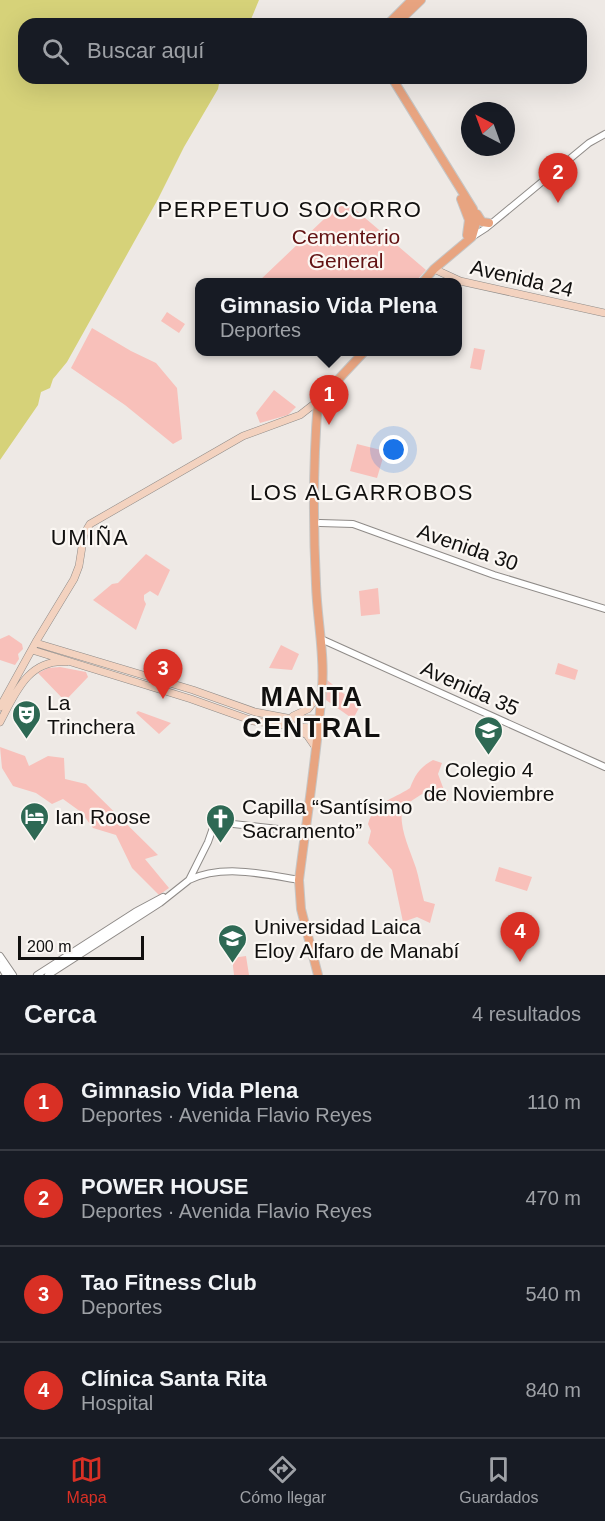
<!DOCTYPE html>
<html lang="es">
<head>
<meta charset="utf-8">
<style>
	:root { --surface:#171b24; --page:#242831; --text:#f1f3f6; --muted:#9ea1a6; --line:#363941; --accent:#d93025 }
	body { margin:0; font-family:Arial,sans-serif; background:var(--page); color:var(--text) }
	.compass { position:absolute; left:461px; top:102px; width:54px; height:54px; border-radius:50%; background:var(--surface); box-shadow:0 6px 24px #0002; rotate:319deg }
	.scale { position:absolute; left:18px; bottom:15px; width:126px; box-sizing:border-box; padding-left:6px; border:3px solid #11100f; border-top:0; font-size:16px; line-height:21px; white-space:nowrap; color:#11100f; -webkit-text-stroke:4px #fbf7f3; paint-order:stroke }
	.you { position:absolute; left:394px; top:450px; width:21px; height:21px; margin:-15px; border:4px solid #fff; border-radius:50%; background:#1a73e8; box-shadow:0 0 0 9px #1a73e833 }
	.badge { display:grid; place-items:center; width:39px; height:39px; border-radius:50%; background:var(--accent); color:#fff; font-size:20px; font-weight:700 }
	.pin { position:absolute; translate:-50% -50px; filter:drop-shadow(0 2px 3px #0008) }
	.pin::after { content:''; position:absolute; top:32px; width:21px; height:18px; background:inherit; clip-path:polygon(0 0,100% 0,50% 100%) }
	.popup { position:absolute; left:195px; top:278px; width:267px; height:78px; box-sizing:border-box; display:grid; place-content:center; border-radius:12px; background:var(--surface); filter:drop-shadow(0 2px 4px #0005); font-size:20px; white-space:nowrap; color:var(--muted) }
	.popup b { font-size:22px; color:var(--text) }
	.popup::after { content:''; position:absolute; left:50%; top:100%; margin-left:-12px; border:12px solid transparent; border-top-color:var(--surface) }
	.list { margin:0; padding:0; list-style:none }
	h2 { display:flex; justify-content:space-between; align-items:center; height:78px; margin:0; padding:0 24px; font-size:26px }
	h2 small { font-size:20px; font-weight:400; color:var(--muted) }
	.list li { display:grid; grid-template-columns:39px 1fr auto; gap:18px; align-items:center; box-sizing:border-box; height:96px; padding:0 24px; border-top:2px solid var(--line) }
	.list b { display:block; font-size:22px; white-space:nowrap }
	.list p { margin:0; font-size:20px; white-space:nowrap; color:var(--muted) }
	.list em { font-size:20px; font-style:normal; color:var(--muted) }
	.icon { flex:none; width:33px; height:33px; fill:none; stroke:currentColor; stroke-width:2; stroke-linecap:round; stroke-linejoin:round }
	.map { position:relative; flex:none; width:605px; height:975px; overflow:hidden }
	.search { position:absolute; background:var(--surface); box-shadow:0 6px 24px #0002; left:18px; right:18px; top:18px; height:66px; display:flex; align-items:center; gap:15px; box-sizing:border-box; padding:0 21px; border-radius:18px; color:var(--muted); font-size:22px }
	.sheet { height:462px; background:var(--surface) }
	nav { display:flex; justify-content:space-around; align-items:center; box-sizing:border-box; height:84px; border-top:2px solid var(--line); background:var(--surface); font-size:16px; color:var(--muted) }
	nav a { display:grid; justify-items:center; gap:3px }
	nav .on { color:var(--accent) }
	.map>svg:first-child { display:block }
	.green { fill:#f8c0ba }
	.water { fill:#d6d279 }
	.lines { fill:none; stroke-linecap:round; stroke-linejoin:round }
	.tertiary-casing { stroke:#8f8b88; stroke-width:8 }
	.secondary-casing { stroke:#8f8b88; stroke-width:8 }
	.primary-casing { stroke:#c6c6c5; stroke-width:10 }
	.tertiary { stroke:#fff; stroke-width:6 }
	.secondary { stroke:#f3d2bf; stroke-width:7 }
	.primary { stroke:#e8a480; stroke-width:8 }
	.labels { text-anchor:middle; dominant-baseline:central; stroke-width:4.5; stroke-linejoin:round; paint-order:stroke }
	.park-label { font-size:21px; fill:#621213; stroke:#fbf7f3 }
	.street-label { font-size:21px; fill:#11100f; stroke:#fbf7f3 }
	.poi-label { font-size:21px; fill:#11100f; stroke:#fbf7f3; text-anchor:start }
	.neighbourhood-label { font-size:22px; letter-spacing:1.5px; fill:#11100f; stroke:#fbf7f3 }
	.district-label { font-size:27px; font-weight:bold; letter-spacing:1.5px; fill:#11100f; stroke:#fbf7f3 }
</style>
</head>
<body>
<div class="map">
<svg width="605" height="975" viewBox="0 0 605 975">
	<rect width="100%" height="100%" fill="#eee9e5"/>
	<path class="green" d="M344 200 426 270 415 282H258Z
		M167 312 185 324 179 333 161 321Z
		M92 328 131 351 156 363 177 388 182 439 173 444 125 405 71 368Z
		M474 348 485 350 481 370 470 368Z
		M274 390 296 407 288 415 260 423 256 413Z
		M357 444 385 451 377 478 350 471Z
		M146 554 170 570 158 596 150 591 144 595V600L146 604 136 630 93 600 112 584 118 583Z
		M378 588 380 614 361 616 359 591Z
		M9 635 22 644 23 649 18 654 19 659 15 665 0 660V639Z
		M281 645 299 654 292 670 269 668Z
		M558 663 578 670 575 680 555 674Z
		M60 667 86 672 88 677 65 701 38 673 48 668Z
		M327 680 354 702 359 708 353 719 326 700Z
		M138 711 171 723 159 734 136 713Z
		M0 747 25 756 29 766 48 756 64 758 65 779 86 784 158 855 145 859 169 888 159 895 132 868 116 835 93 828 81 812 63 799 52 804 36 793 13 786 2 768Z
		M433 760 442 763 438 774 448 801H433L422 794 402 807C399 829 409 847 416 868 419 878 421 890 424 901L435 904 430 923 417 917 403 922 392 870 368 843 371 831 368 824C374 802 392 800 410 788 415 775 420 767 433 760Z
		M499 867 532 877 527 891 495 881Z
		M246 956 249 975H234L232 958Z"/>
	<path class="water" d="M0 0H259L249 24H24V78H220L218 89 184 147 158 199 67 362 53 379 50 388 41 392 38 405 0 460Z"/>
	<g class="lines">
		<defs>
			<path id="tertiary" d="M472 237 486 228 589 143 605 134
				M320 523 353 524 494 575 605 609
				M321 639 605 767
				M189 880C223 864 263 874 299 880
				M0 956 13 975
				M0 965 6 975
				M37 975 135 912 163 897
				M48 975 160 903 189 880 208 842 215 822 305 832"/>
			<path id="secondary" d="M434 269 460 281 605 313
				M36 643 193 690 255 712 287 718 319 719
				M32 650 191 699 253 721 318 729
				M0 707 37 640 74 579 79 566 84 534 90 524 243 436 300 415 318 401
				M293 716 308 709 321 692
				M0 722C15 694 28 659 66 662
				M298 730 307 735 316 748"/>
			<path id="primary" d="M388 24 412 0
				M396 24 421 0
				M392 78 473 209 476 223 472 237 434 269 423 282
				M461 199 469 220 467 235
				M477 214 482 222 489 223
				M318 975 301 909 299 880C307 817 317 753 322 689 325 654 317 620 316 584 313 524 313 462 318 401L364 352"/>
		</defs>
		<use href="#tertiary" class="tertiary-casing"/>
		<use href="#secondary" class="secondary-casing"/>
		<use href="#primary" class="primary-casing"/>
		<use href="#tertiary" class="tertiary"/>
		<use href="#secondary" class="secondary"/>
		<use href="#primary" class="primary"/>
	</g>
	<defs>
		<symbol id="theatre-pin" viewBox="-11 -11 22 30"><path d="M0 17L-7.5 6A9.5 9.5 0 1 1 7.5 6Z" fill="#2e6954" stroke="#fbf7f3"/><path d="M-5-5.5Q0-4 5-5.5V0Q5 5 0 6Q-5 5-5 0ZM-3.3-2.5H-1v1.5H-3.3ZM1-2.5H3.3v1.5H1ZM-2.8 1Q0 5.5 2.8 1Z" fill="#fff"/></symbol>
		<symbol id="school-pin" viewBox="-11 -11 22 30"><path d="M0 17L-7.5 6A9.5 9.5 0 1 1 7.5 6Z" fill="#2e6954" stroke="#fbf7f3"/><path d="M0-5L7-2L0 1L-7-2ZM-4 1L0 2.5L4 1V4Q0 6-4 4Z" fill="#fff"/></symbol>
		<symbol id="hotel-pin" viewBox="-11 -11 22 30"><path d="M0 17L-7.5 6A9.5 9.5 0 1 1 7.5 6Z" fill="#2e6954" stroke="#fbf7f3"/><path d="M-6-4.5h1.5V1H6V5H4.5V3h-9V5H-6ZM-4 0a1.8 1.8 0 1 1 3.6 0ZM.5 0V-2.5h3Q6-2.5 6 0Z" fill="#fff"/></symbol>
		<symbol id="church-pin" viewBox="-11 -11 22 30"><path d="M0 17L-7.5 6A9.5 9.5 0 1 1 7.5 6Z" fill="#2e6954" stroke="#fbf7f3"/><path d="M-1.2-6h2.4v3.5h3.3v2.4h-3.3V6h-2.4V-.1h-3.3v-2.4h3.3Z" fill="#fff"/></symbol>
		<symbol id="university-pin" viewBox="-11 -11 22 30"><path d="M0 17L-7.5 6A9.5 9.5 0 1 1 7.5 6Z" fill="#2e6954" stroke="#fbf7f3"/><path d="M0-5L7-2L0 1L-7-2ZM-4 1L0 2.5L4 1V4Q0 6-4 4Z" fill="#fff"/></symbol>
	</defs>
	<g fill-rule="evenodd">
		<use href="#theatre-pin" x="10" y="698" width="33" height="45"/>
		<use href="#school-pin" x="472" y="714" width="33" height="45"/>
		<use href="#hotel-pin" x="18" y="800" width="33" height="45"/>
		<use href="#church-pin" x="204" y="802" width="33" height="45"/>
		<use href="#university-pin" x="216" y="922" width="33" height="45"/>
	</g>
	<g class="labels">
		<g class="park-label">
			<text x="346" y="236">Cementerio<tspan x="346" dy="24">General</tspan></text>
		</g>
		<g class="street-label">
			<text transform="translate(522 278) rotate(13)">Avenida 24</text>
			<text transform="translate(468 547) rotate(19)">Avenida 30</text>
			<text transform="translate(470 688) rotate(24)">Avenida 35</text>
		</g>
		<g class="poi-label">
			<text x="47" y="702">La<tspan x="47" dy="24">Trinchera</tspan></text>
			<text x="489" y="769" text-anchor="middle">Colegio 4<tspan x="489" dy="24">de Noviembre</tspan></text>
			<text x="242" y="806">Capilla “Santísimo<tspan x="242" dy="24">Sacramento”</tspan></text>
			<text x="55" y="816">Ian Roose</text>
			<text x="254" y="926">Universidad Laica<tspan x="254" dy="24">Eloy Alfaro de Manabí</tspan></text>
		</g>
		<g class="neighbourhood-label">
			<text x="290" y="209">PERPETUO SOCORRO</text>
			<text x="362" y="492">LOS ALGARROBOS</text>
			<text x="90" y="537">UMIÑA</text>
		</g>
		<g class="district-label">
			<text x="312" y="697">MANTA<tspan x="312" dy="31">CENTRAL</tspan></text>
		</g>
	</g>
</svg>
<svg class="compass" viewBox="-18 -18 36 36"><path d="M0-13l5 13h-10z" fill="#e53935"/><path d="M0 13l5-13h-10z" fill="#9ea1a6"/></svg>
<div class="scale">200 m</div>
<div class="you"></div>
<div class="pin badge" style="left:329px;top:425px">1</div>
<div class="popup"><b>Gimnasio Vida Plena</b>Deportes</div>
<div class="pin badge" style="left:558px;top:203px">2</div>
<div class="pin badge" style="left:163px;top:699px">3</div>
<div class="pin badge" style="left:520px;top:962px">4</div>
<div class="search"><svg class="icon" aria-label="search" viewBox="0 0 24 24"><circle cx="10" cy="10" r="6"/><path d="M15 15l6 6"/></svg>Buscar aquí</div>
</div>
<section class="sheet">
<h2>Cerca<small>4 resultados</small></h2>
<ul class="list">
<li><span class="badge">1</span><div><b>Gimnasio Vida Plena</b><p>Deportes · Avenida Flavio Reyes</p></div><em>110 m</em></li>
<li><span class="badge">2</span><div><b>POWER HOUSE</b><p>Deportes · Avenida Flavio Reyes</p></div><em>470 m</em></li>
<li><span class="badge">3</span><div><b>Tao Fitness Club</b><p>Deportes</p></div><em>540 m</em></li>
<li><span class="badge">4</span><div><b>Clínica Santa Rita</b><p>Hospital</p></div><em>840 m</em></li>
</ul>
</section>
<nav>
<a class="on"><svg class="icon" aria-label="map" viewBox="0 0 24 24"><path d="M3 6l6-2 6 2 6-2v14l-6 2-6-2-6 2zM9 4v14M15 6v14"/></svg>Mapa</a>
<a><svg class="icon" aria-label="directions" viewBox="0 0 24 24"><path d="M12 3l9 9-9 9-9-9zM9 14v-3h6M13 9l2 2-2 2"/></svg>Cómo llegar</a>
<a><svg class="icon" aria-label="saved" viewBox="0 0 24 24"><path d="M7 4h10v16l-5-4-5 4z"/></svg>Guardados</a>
</nav>
</body>
</html>
